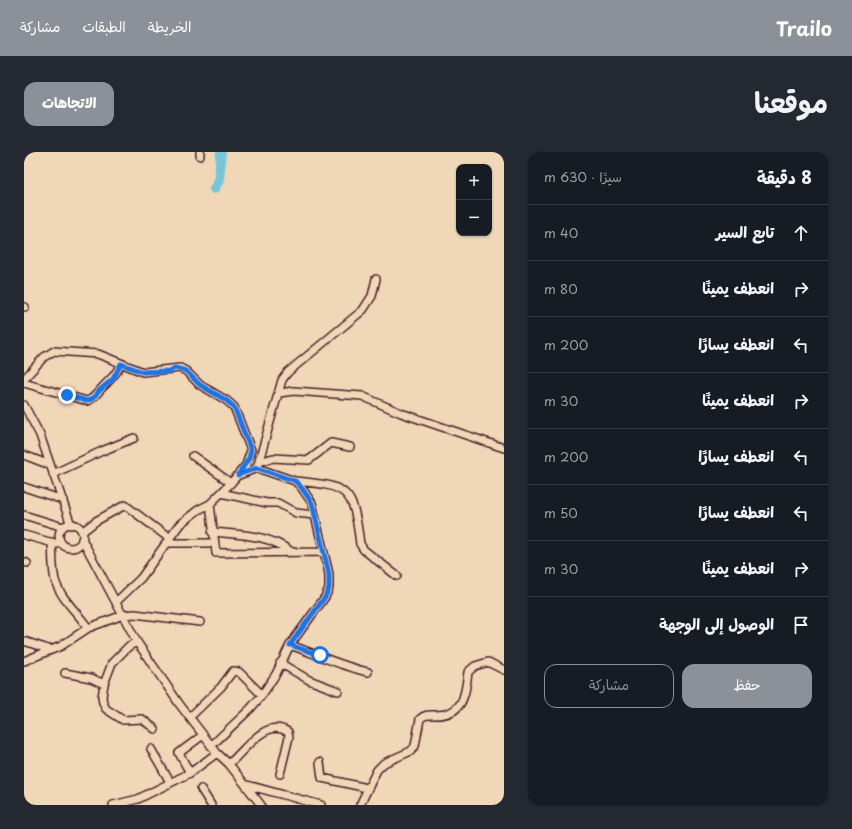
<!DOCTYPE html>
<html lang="ar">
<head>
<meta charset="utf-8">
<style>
	:root { --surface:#171b24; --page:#242831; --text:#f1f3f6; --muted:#9ea1a6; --line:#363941; --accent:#8c9099 }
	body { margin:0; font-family:"Playpen Sans","Playpen Sans Arabic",sans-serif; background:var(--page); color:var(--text); direction:rtl }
	.controls { position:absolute; right:12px; top:12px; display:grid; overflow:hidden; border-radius:8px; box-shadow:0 1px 3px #0004 }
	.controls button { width:36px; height:36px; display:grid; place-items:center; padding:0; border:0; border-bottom:1px solid var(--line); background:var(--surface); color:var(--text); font:20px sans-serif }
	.stop { position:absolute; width:12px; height:12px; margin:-9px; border:3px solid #1a73e8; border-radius:50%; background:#fff }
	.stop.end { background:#1a73e8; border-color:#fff; box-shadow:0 1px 4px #0008 }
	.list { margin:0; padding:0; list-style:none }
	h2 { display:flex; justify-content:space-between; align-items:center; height:52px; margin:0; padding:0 16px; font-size:17px }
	h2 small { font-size:13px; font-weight:400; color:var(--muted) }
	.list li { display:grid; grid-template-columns:26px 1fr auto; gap:12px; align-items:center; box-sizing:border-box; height:56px; padding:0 16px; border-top:1px solid var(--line) }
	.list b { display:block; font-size:15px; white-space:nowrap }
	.list em { font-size:13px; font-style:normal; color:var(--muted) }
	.actions { display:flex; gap:8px; padding:12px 16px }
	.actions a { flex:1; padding:9px 0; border:1px solid var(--accent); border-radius:12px; text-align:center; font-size:14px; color:var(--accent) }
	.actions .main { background:var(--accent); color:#fff }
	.icon { flex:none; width:22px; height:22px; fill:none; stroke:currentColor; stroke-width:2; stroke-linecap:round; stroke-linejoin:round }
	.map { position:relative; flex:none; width:480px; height:653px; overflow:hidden; direction:ltr; border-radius:12px }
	header { display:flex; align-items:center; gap:24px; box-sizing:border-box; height:56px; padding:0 20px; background:var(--accent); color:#fff }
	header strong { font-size:19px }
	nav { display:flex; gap:22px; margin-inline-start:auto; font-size:14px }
	.intro { display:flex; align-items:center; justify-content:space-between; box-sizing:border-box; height:96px; padding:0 24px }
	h1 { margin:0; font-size:28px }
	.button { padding:10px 18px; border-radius:12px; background:var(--accent); color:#fff; font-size:14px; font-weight:700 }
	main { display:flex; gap:24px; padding:0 24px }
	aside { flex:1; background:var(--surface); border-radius:12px; box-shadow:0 1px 3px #0004 }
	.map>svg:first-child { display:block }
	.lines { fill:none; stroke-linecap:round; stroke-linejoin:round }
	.river { stroke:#79c5d8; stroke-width:10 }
	.minor-casing { stroke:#4a1f2b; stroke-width:10 }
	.minor { stroke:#f0d7b7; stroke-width:7 }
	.route { stroke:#1a73e8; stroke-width:5 }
</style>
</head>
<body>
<header>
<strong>Trailo</strong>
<nav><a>الخريطة</a><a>الطبقات</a><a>مشاركة</a></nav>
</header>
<div class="intro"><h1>موقعنا</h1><a class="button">الاتجاهات</a></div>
<main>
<aside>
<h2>8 دقيقة<small>سيرًا · 630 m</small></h2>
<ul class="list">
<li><svg class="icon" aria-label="ahead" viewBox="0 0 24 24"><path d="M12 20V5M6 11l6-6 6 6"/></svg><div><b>تابع السير</b></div><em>40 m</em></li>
<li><svg class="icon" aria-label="right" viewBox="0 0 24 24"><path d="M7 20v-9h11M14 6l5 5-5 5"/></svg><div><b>انعطف يمينًا</b></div><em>80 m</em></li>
<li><svg class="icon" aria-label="left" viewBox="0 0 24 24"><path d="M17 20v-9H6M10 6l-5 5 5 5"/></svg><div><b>انعطف يسارًا</b></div><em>200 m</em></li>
<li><svg class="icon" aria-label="right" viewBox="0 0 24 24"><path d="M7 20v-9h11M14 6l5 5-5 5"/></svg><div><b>انعطف يمينًا</b></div><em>30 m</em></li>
<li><svg class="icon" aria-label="left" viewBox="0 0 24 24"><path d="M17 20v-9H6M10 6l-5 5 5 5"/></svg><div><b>انعطف يسارًا</b></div><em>200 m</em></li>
<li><svg class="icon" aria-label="left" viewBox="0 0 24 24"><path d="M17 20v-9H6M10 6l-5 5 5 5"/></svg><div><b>انعطف يسارًا</b></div><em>50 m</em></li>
<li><svg class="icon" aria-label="right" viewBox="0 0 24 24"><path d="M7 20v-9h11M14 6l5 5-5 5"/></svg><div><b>انعطف يمينًا</b></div><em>30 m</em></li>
<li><svg class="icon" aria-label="arrive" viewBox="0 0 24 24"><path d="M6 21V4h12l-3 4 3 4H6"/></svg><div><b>الوصول إلى الوجهة</b></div></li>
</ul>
<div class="actions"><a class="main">حفظ</a><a>مشاركة</a></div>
</aside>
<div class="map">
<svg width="480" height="653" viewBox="0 0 480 653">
	<rect width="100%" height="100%" fill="#f0d7b7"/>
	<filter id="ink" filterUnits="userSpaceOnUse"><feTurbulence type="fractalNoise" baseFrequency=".025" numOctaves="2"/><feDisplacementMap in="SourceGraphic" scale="8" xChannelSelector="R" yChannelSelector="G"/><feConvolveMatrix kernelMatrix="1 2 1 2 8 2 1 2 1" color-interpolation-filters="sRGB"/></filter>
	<g filter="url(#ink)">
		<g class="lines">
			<path class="river" d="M190 37 195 28 197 0"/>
			<defs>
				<path id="minor" d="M176 0V4
					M0 155H1
					M0 227 20 205 30 199 74 202 119 220 156 216 162 219 176 233 202 248 210 255 227 298 222 313 207 331 186 352 174 358 156 372 117 426 92 450
					M0 231 63 249C70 247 72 242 77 237 86 227 91 225 97 212
					M255 241 270 239 338 244 377 261 480 296
					M0 253 16 283 47 373
					M0 303 26 313
					M169 304 207 331
					M235 310 249 306 285 308 307 291 326 295
					M233 316 258 228 264 220 339 158 348 144 352 127
					M29 322 78 299 110 286
					M271 329C326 334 329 337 336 392L340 398 373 424
					M0 335 39 348
					M197 341 243 351H254L272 361 290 363
					M186 352 192 401 300 400
					M0 363 39 375
					M35 384a12 12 0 1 1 24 0a12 12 0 1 1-24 0Z
					M58 380 72 369 101 353 146 387
					M188 380C218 383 243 382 268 400
					M0 383 33 392
					M58 387 113 490 156 553 193 601 205 612 237 653
					M28 390C29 403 28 416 31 428 36 446 54 461 64 476
					M144 391H189
					M0 410 3 411
					M0 489 27 498
					M113 490 105 494 88 511 80 532 78 545 79 551 82 557 99 568 118 567 131 577
					M266 493C292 502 317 514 344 520
					M0 509 37 494 64 476 99 463 111 462 176 470
					M256 511 285 528 314 539
					M41 521 67 526 80 532
					M166 565 197 535 209 519 215 520 238 543
					M187 594 227 556 238 543 252 522 266 493 301 445 305 436V422L288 351 277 335 271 329 233 316 215 323
					M127 597 146 630
					M296 610 298 626 343 636
					M205 612C220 599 242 565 264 580L265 585 256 622
					M166 621 155 601 179 583
					M223 633 297 653
					M177 637 187 653
					M89 653 114 647 166 621 193 601
					M336 653 353 618 360 611 387 599 391 594 396 567C401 562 405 563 411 563 440 563 441 543 444 520L451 514 464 510 480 518"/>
			</defs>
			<use href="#minor" class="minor-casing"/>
			<use href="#minor" class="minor"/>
		</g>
	</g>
	<g class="lines" filter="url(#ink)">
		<path class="route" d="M43 243 63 249 68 247 76 238 89 227 97 212 119 220 145 219 151 216 162 219 176 233 202 248 210 255 227 298 225 306 214 323 233 316 271 329 277 335 288 351 305 422V436L301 445 266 493 296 503"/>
	</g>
</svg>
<div class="controls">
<button>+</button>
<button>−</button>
</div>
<div class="stop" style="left:296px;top:503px"></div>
<div class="stop end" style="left:43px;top:243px"></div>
</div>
</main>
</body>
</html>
